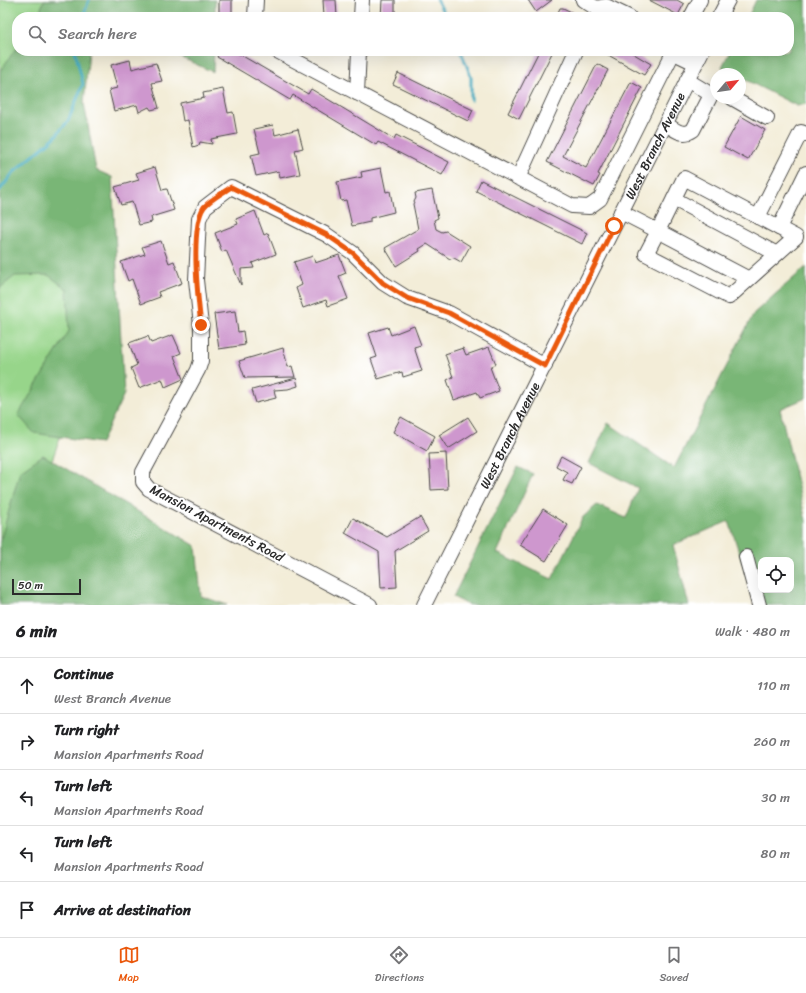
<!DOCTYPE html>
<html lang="en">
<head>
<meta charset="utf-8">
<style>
	:root { --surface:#fff; --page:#f2f2f2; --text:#202124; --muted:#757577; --line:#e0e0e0; --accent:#ea580c }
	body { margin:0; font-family:Sriracha,sans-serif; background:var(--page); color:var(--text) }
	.controls { position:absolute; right:12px; bottom:12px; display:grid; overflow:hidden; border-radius:8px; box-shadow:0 4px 16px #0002 }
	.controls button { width:36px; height:36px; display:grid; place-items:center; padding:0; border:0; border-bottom:1px solid var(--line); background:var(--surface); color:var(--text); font:20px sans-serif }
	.compass { position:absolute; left:710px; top:68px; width:36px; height:36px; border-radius:50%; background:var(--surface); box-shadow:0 4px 16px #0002; rotate:61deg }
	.scale { position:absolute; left:12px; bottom:10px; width:69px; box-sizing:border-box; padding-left:4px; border:2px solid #2b2b2b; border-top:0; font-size:11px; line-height:14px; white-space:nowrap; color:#2b2b2b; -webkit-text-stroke:3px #fff; paint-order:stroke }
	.stop { position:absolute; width:12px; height:12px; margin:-9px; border:3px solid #ea580c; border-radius:50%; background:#fff }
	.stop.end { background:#ea580c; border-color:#fff; box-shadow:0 1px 4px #0008 }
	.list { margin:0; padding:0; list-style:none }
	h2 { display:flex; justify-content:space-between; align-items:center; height:52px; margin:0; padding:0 16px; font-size:17px }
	h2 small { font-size:13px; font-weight:400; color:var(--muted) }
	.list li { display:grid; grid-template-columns:26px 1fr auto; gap:12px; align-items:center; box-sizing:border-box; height:56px; padding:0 16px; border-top:1px solid var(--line) }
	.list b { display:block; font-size:15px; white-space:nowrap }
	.list p { margin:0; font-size:13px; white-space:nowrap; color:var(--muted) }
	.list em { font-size:13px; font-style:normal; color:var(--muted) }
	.icon { flex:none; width:22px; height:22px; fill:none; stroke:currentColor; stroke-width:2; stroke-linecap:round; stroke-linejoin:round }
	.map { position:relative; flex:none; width:806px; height:605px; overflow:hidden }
	.search { position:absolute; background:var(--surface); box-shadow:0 4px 16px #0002; left:12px; right:12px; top:12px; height:44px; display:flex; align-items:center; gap:10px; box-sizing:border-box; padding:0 14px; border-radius:16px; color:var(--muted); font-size:15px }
	.sheet { height:332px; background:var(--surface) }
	nav { display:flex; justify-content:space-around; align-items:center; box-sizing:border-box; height:56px; border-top:1px solid var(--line); background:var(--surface); font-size:11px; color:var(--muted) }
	nav a { display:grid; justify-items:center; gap:2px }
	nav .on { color:var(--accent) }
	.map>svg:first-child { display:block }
	.green { fill:#97d58a; stroke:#61805a }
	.forest { fill:#79b676; stroke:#527050; fill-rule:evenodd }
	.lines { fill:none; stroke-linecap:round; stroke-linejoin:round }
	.stream { stroke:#41aac1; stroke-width:3 }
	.building { fill:#ce97ce }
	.minor-casing { stroke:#494845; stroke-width:16 }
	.minor { stroke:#fff; stroke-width:14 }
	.route { stroke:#ea580c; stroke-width:5 }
	.labels { text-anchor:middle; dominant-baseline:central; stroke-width:4; stroke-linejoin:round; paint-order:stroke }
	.street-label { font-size:13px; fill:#2b2b2b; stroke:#fff }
</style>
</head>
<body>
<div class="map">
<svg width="806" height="605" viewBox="0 0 806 605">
	<rect width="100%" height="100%" fill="#fff"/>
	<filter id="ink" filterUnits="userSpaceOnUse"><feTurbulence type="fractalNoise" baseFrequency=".025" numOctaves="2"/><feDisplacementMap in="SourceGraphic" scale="8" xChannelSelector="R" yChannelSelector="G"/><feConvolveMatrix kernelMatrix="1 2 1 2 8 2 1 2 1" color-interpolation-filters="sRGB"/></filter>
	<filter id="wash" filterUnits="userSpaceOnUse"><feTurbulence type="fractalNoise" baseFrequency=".012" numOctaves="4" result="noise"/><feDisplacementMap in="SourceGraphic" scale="16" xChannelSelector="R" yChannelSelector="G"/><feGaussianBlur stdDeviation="0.9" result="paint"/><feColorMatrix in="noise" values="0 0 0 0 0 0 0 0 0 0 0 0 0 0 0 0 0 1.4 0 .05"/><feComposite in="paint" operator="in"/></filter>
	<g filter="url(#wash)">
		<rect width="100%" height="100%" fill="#f3edd8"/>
		<path class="green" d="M0 0H55L49 17H17V51L0 147Z
			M0 148 67 242 87 362 31 519 0 599Z"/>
		<path class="forest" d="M44 0H215V17H38Z
			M756 0H806V104L797 106 740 77V74H735L722 67 730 51H789V17H748Z
			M17 47V51H89L84 103 96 170 112 177 124 394 101 443 34 433 18 415 69 331 67 289 48 275 15 276 0 288V71Z
			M167 51H214L213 72Z
			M806 267V398L780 409 806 521V605H756L729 521 673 545 689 605H469L453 597 518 467 533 474 497 553 552 579 583 517 597 505 626 518 638 488 589 463 608 423 674 468 754 313ZM761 560H791V590H761Z
			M43 455 196 546 201 596 227 605H0V542L20 471Z"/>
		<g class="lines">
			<path class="stream" d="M437 0 446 17
				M83 17 89 0
				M461 51 471 77V100
				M0 190 13 173 54 138 68 121 83 84 75 51"/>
		</g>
		<g id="blocks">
			<path class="building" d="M219 0H232V17H219Z
				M323 0H336L337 17H324Z
				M382 0H395V17H381Z
				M528 0H552L536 12Z
				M649 0H677L684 4 678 15Z
				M560 8H563L582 17H556Z
				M220 51H234L308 94 311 89 394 139 396 135 449 162 442 175 378 142 376 145 293 95 290 100 217 57Z
				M539 51H553L519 119 508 113Z
				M601 51H629L651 64 644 75Z
				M130 60 132 69 156 63 162 81 152 83 159 108 151 110 149 107 139 112 137 105 114 111 109 90 117 88 111 65Z
				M597 64 608 70 563 156 586 168 631 82 642 88 598 174 600 175 594 186 547 162Z
				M398 73 473 110 468 121 393 84Z
				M223 89 228 113 233 112 237 134 211 139 212 144 200 142 199 145 193 147 188 120 183 121 180 103 204 98 203 93Z
				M741 116 765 130 748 160 724 147Z
				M273 125 275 135 298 129 303 148 295 150 300 174 280 178 279 171 256 176 251 155 260 153 254 129Z
				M155 167 162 190 167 189 174 210 151 217 152 222 139 225 132 202 121 205 115 187 139 180 136 173Z
				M381 168 386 192 390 191 394 212 370 218V222L352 226 346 200 341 201 337 182 362 177 361 172Z
				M481 180 587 233 582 244 476 191Z
				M432 190 438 218 434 220 436 229 442 232 446 231 470 246 461 262 454 258 450 259 427 244 419 249 420 251 396 266 385 248 418 229 413 204 416 198 415 193Z
				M255 211 264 235 268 233 276 254 252 263 254 268 241 269V285L226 250 222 252 215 233 238 224 236 219Z
				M161 241 169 263 174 261 182 283 158 292 160 297 141 304 132 279 128 281 121 262 145 254 142 247Z
				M339 255 346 273 339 276 348 299 328 306 326 300 303 308 296 288 302 285 294 262 313 256 315 263Z
				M235 311 238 332 243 331 245 345 219 349 214 314Z
				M414 326 421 345 414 347 422 371 403 377 402 372 378 379 371 359 377 357 369 333 388 327 391 335Z
				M173 335 181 353 174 356 183 379 165 387 162 379 139 388 131 368 137 365 129 343 148 336 151 343Z
				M489 347 496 364 490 367 499 391 480 398 477 392 454 400 447 380 453 377 445 354 463 348 466 355Z
				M283 348 288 367 292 366 295 377 245 378 239 361Z
				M296 378 298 386 288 389 274 390 276 398 256 403 252 390Z
				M401 417 435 436 427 451 393 432Z
				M468 417 477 431 448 449 439 435Z
				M446 453 448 489 431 490 429 454Z
				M561 456 581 467 572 484 563 480 567 472 556 466Z
				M543 509 568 525 546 561 520 545Z
				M420 517 428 531 395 551 397 587 381 588 379 552 345 533 353 518 387 537Z"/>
		</g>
	</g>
	<g filter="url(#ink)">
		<use href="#blocks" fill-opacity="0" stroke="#494845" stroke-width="1"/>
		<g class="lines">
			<defs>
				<g id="minor">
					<path d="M583 0 596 8 603 17"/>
					<path d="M596 8 606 6 629 17"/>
					<path d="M255 17 256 0"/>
					<path d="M361 17 362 0"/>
					<path d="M691 17 700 0"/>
					<path d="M719 17 728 0"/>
					<path d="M277 51 572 206 589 207 600 199 674 51"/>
					<path d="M670 51 695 63"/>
					<path d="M357 93 359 51"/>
					<path d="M732 98 767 118"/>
					<path d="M666 124C675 130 683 137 693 130L710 97 707 92 687 80"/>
					<path d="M518 178 576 51"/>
					<path d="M674 199 777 254"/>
					<path d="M621 212 658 231 684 178 796 237 729 297 646 254 658 231 749 279"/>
					<path d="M758 217 801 132 806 134"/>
					<path d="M779 228 806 173"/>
					<path d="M746 557 759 605"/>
					<path d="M370 605 149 489 143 482V472L198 370 201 361V325L196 280 199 219 205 207 231 187 327 235 353 253 383 283 407 298 449 313 545 366"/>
					<path id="s1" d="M424 605 702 51"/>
				</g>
			</defs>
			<use href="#minor" class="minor-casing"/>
			<use href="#minor" class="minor"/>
		</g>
	</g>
	<g class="lines" filter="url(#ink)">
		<path class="route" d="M201 325C198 300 190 227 204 207 211 199 223 193 231 187L327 235 353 253 383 283 407 298 449 313 545 366 614 226"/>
	</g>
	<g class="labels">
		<g class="street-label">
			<text stroke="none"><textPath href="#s1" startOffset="514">West Branch Avenue</textPath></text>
			<text stroke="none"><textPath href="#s1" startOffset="190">West Branch Avenue</textPath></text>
			<text transform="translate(217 523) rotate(28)">Mansion Apartments Road</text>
		</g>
	</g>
</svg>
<div class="controls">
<button><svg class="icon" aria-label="locate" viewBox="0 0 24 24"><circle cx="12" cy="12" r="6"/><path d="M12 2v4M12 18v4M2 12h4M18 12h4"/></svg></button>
</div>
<svg class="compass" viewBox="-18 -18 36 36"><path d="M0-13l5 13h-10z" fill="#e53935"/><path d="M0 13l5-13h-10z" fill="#757577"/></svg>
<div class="scale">50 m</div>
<div class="stop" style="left:614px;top:226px"></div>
<div class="stop end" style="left:201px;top:325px"></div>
<div class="search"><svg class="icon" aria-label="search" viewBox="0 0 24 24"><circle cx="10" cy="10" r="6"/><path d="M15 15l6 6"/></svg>Search here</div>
</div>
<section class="sheet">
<h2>6 min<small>Walk · 480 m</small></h2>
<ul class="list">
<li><svg class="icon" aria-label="ahead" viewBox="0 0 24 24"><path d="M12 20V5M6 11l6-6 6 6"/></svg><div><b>Continue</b><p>West Branch Avenue</p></div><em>110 m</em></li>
<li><svg class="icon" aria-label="right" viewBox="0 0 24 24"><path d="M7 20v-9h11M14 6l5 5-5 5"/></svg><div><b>Turn right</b><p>Mansion Apartments Road</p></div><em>260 m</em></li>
<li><svg class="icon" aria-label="left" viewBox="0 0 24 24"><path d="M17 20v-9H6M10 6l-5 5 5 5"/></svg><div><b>Turn left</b><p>Mansion Apartments Road</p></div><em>30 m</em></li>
<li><svg class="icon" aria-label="left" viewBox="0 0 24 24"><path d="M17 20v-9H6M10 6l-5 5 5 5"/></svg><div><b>Turn left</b><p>Mansion Apartments Road</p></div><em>80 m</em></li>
<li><svg class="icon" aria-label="arrive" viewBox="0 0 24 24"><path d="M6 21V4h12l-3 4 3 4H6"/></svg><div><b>Arrive at destination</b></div></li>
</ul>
</section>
<nav>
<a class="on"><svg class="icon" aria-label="map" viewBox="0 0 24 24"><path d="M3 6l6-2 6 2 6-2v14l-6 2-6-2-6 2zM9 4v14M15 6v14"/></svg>Map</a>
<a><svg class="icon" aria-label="directions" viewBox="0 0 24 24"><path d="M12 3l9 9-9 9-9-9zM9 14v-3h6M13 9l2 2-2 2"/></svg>Directions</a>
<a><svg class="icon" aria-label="saved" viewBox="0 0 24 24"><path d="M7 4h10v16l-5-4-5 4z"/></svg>Saved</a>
</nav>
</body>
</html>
